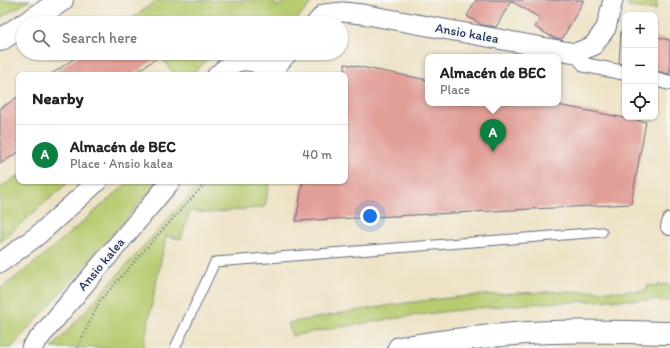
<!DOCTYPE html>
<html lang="en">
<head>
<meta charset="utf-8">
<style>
	:root { --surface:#fff; --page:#f2f2f2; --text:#222; --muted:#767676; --line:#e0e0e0; --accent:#0b8043 }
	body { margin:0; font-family:Itim,sans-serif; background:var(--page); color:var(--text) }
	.controls { position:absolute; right:12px; top:12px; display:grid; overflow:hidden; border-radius:8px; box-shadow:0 1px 3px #0004 }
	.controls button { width:36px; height:36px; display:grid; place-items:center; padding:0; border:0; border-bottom:1px solid var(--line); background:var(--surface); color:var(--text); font:20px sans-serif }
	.you { position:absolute; left:370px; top:216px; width:14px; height:14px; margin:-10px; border:3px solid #fff; border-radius:50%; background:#1a73e8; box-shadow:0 0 0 6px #1a73e833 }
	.badge { display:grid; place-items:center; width:26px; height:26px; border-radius:50%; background:var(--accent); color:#fff; font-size:13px; font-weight:700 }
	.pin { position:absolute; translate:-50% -33px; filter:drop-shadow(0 1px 2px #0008) }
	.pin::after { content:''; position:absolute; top:21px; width:14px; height:12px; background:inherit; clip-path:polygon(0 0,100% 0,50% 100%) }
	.popup { position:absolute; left:425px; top:54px; width:136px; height:52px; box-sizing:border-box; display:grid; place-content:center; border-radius:8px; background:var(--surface); filter:drop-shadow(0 1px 3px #0005); font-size:13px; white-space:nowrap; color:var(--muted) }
	.popup b { font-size:15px; color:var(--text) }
	.popup::after { content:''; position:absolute; left:50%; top:100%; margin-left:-8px; border:8px solid transparent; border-top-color:var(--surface) }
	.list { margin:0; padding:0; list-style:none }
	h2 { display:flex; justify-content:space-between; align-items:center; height:52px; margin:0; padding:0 16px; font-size:17px }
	h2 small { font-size:13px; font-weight:400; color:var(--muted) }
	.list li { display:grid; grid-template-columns:26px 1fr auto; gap:12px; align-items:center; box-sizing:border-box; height:60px; padding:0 16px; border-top:1px solid var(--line) }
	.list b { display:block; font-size:15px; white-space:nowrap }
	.list p { margin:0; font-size:13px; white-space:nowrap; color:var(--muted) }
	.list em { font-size:13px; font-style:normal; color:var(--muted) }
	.icon { flex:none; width:22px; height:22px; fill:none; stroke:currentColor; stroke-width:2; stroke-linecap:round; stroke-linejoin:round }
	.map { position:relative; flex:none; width:670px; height:348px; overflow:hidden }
	.search { position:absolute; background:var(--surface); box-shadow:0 1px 3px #0004; left:16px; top:16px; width:332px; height:44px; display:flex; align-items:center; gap:10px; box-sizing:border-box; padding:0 14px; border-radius:22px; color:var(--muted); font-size:15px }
	.panel { position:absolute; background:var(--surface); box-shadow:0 1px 3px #0004; left:16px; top:72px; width:332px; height:112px; border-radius:8px }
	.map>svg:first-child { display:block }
	.green { fill:#b7cb6f; stroke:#697d66 }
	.building { fill:#e29f98 }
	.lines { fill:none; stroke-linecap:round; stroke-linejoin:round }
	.service-casing { stroke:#656e82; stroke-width:11 }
	.pedestrian-casing { stroke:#656e82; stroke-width:16 }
	.minor-casing { stroke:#656e82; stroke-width:21 }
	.primary-casing { stroke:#656e82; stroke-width:24 }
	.motorway-casing { stroke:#656e82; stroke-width:24 }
	.path { stroke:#656e82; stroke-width:2.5; stroke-dasharray:1 3; stroke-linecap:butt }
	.service { stroke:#fff; stroke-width:9 }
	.pedestrian { stroke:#fff; stroke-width:14 }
	.minor { stroke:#fff; stroke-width:19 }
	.primary { stroke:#fff; stroke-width:22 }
	.motorway { stroke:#fff; stroke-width:22 }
	.labels { text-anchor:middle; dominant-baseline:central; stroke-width:4; stroke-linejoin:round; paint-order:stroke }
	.street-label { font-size:13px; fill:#1b2f5e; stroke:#f6f6f2 }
</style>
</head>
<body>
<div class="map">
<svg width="670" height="348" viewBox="0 0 670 348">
	<rect width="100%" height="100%" fill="#f6f6f2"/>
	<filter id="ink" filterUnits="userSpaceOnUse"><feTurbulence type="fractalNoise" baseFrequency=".025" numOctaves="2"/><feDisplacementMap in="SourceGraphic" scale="8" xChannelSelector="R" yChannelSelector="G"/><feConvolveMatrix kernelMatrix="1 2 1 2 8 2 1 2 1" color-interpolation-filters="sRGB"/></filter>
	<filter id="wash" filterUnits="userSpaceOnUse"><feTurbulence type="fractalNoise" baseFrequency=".012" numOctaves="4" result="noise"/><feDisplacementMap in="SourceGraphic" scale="16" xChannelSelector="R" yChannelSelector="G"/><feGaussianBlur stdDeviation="0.9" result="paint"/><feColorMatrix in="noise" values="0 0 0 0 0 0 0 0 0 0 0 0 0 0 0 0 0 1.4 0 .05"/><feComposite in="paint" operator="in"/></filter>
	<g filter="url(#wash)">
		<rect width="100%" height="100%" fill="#eee2c4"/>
		<path class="green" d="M0 0H30L0 18Z
			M157 0H270L278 6 287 0H314L294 23H135L131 19Z
			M629 0H657L656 10 628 7Z
			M158 53H215L191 75H175Z
			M19 175V181H70L0 242V188Z
			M130 181H159L101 248 11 348H0V289L37 261Z
			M202 181H270L265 207 209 213 190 211 181 239 166 236 143 348H52Z
			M670 284V301C638 299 606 300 573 302 477 305 386 318 292 336L288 323C353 311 418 299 484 295 538 291 592 291 646 291L647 286Z"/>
		<g id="blocks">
			<path class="building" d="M476 0H584L562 39 554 38 535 27 540 18 511 1 496 27 482 25 467 16Z
				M621 31H625V64L619 63Z
				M655 37 670 40V74L655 71Z
				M82 53H164L132 75H50Z
				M345 64 428 80V103H547L646 122 631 204 296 221 303 181H345Z
				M19 96V152L0 164V109Z"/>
		</g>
	</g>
	<g filter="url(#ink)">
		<use href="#blocks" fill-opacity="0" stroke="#656e82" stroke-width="1"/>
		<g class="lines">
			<defs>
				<path id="service" d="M175 348 215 262 602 232"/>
				<path id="pedestrian" d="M575 53 585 65 625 73
					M655 79 670 83
					M670 220 668 227 670 228"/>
				<path id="minor" d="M316 23 324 14 343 12 362 14 575 53 593 46 606 28 613 0
					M217 75C236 58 250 55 271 72
					M268 75 288 53
					M0 263 37 236 98 181
					M31 348 171 181"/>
				<path id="primary" d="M27 23 62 0
					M0 40 23 25"/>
				<path id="motorway" d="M399 348C437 342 476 337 514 334 566 330 618 332 670 333"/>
			</defs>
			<use href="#service" class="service-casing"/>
			<use href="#pedestrian" class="pedestrian-casing"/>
			<use href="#minor" class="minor-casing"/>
			<use href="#primary" class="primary-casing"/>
			<use href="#motorway" class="motorway-casing"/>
			<path class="path" d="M77 348 100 301 157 236 204 185V181"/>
			<use href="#service" class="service"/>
			<use href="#pedestrian" class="pedestrian"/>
			<use href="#minor" class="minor"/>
			<use href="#primary" class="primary"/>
			<use href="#motorway" class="motorway"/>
		</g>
	</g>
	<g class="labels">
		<g class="street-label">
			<text transform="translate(467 33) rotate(10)">Ansio kalea</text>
			<text transform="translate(101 264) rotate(-50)">Ansio kalea</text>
		</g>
	</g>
</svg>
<div class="controls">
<button>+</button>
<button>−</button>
<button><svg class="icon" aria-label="locate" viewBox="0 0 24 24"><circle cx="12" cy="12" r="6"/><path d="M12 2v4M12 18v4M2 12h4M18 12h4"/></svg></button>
</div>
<div class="you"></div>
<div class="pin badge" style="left:493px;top:152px">A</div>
<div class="popup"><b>Almacén de BEC</b>Place</div>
<div class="search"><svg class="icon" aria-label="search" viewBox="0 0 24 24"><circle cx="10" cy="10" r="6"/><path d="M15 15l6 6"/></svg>Search here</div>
<section class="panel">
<h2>Nearby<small></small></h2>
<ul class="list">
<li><span class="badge">A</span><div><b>Almacén de BEC</b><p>Place · Ansio kalea</p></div><em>40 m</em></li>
</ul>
</section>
</div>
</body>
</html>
